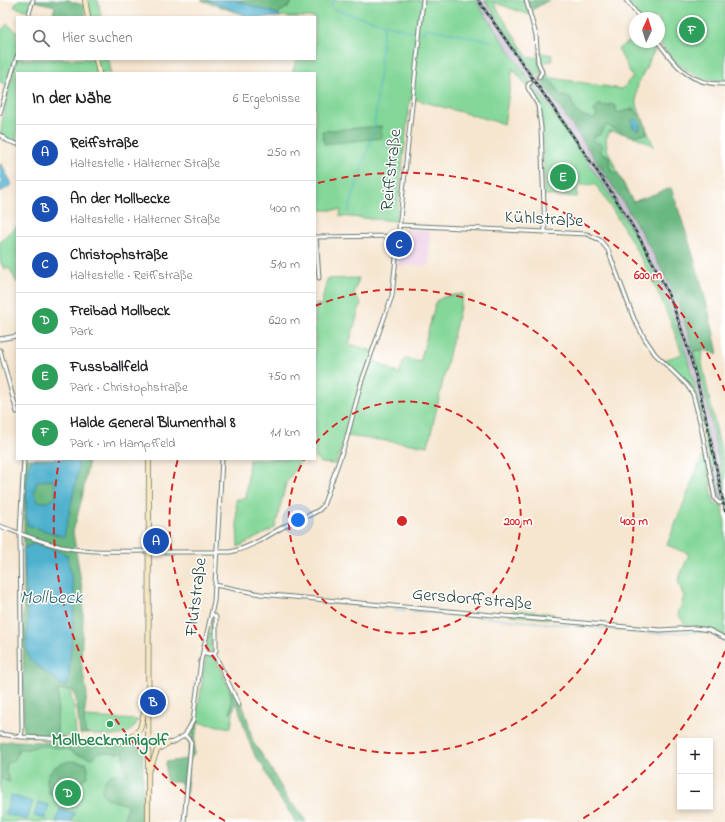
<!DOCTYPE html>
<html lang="de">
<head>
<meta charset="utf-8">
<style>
	:root { --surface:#fff; --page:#f2f2f2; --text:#202124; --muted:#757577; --line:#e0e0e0; --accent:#ea580c }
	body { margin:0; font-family:"Indie Flower",sans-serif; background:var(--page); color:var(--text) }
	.controls { position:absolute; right:12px; bottom:12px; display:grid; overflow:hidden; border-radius:0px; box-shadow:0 2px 6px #0003 }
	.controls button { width:36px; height:36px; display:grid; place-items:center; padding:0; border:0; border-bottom:1px solid var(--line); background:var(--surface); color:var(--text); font:20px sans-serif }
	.compass { position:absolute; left:629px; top:12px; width:36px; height:36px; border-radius:50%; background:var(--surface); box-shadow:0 2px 6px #0003; rotate:4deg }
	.you { position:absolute; left:298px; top:520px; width:14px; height:14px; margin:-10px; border:3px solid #fff; border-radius:50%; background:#1a73e8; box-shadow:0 0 0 6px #1a73e833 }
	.badge { display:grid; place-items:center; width:26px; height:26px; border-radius:50%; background:var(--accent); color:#fff; font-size:13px; font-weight:700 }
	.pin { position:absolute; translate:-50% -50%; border:2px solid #fff; box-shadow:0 1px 4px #0006 }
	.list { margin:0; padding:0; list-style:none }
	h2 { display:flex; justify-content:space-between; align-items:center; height:52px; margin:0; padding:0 16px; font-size:17px }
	h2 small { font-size:13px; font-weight:400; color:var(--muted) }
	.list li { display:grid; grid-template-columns:26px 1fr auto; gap:12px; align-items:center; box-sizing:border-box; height:56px; padding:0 16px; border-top:1px solid var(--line) }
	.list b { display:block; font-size:15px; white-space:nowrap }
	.list p { margin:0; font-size:13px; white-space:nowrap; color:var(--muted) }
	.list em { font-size:13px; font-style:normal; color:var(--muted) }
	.icon { flex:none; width:22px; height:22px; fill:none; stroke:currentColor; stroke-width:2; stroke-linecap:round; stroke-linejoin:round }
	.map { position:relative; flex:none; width:725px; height:822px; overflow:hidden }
	.search { position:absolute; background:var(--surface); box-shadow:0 2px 6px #0003; left:16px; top:16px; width:300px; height:44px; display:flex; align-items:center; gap:10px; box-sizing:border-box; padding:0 14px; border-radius:0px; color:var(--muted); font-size:15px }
	.panel { position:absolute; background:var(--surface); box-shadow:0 2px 6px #0003; left:16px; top:72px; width:300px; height:388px; border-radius:0px }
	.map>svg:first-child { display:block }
	.built { fill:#eed0e7 }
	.industrial { fill:#ccbed3 }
	.green { fill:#84d799; stroke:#528a66 }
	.forest { fill:#6bb881; stroke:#457a5a }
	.water { fill:#4eb0cd; stroke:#367680; fill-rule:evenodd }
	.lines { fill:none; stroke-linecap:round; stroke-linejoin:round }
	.stream { stroke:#4eb0cd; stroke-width:1 }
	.street-tunnel { stroke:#cbc4b1; stroke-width:3; stroke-dasharray:3 1.5; stroke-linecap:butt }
	.street-casing { stroke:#6a786b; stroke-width:5 }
	.secondary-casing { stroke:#6a786b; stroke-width:6 }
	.street { stroke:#fff; stroke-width:3 }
	.secondary { stroke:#f8e8c3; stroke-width:4.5 }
	.rail-casing { stroke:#1f3d34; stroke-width:2.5 }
	.rail { stroke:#fff; stroke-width:1; stroke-dasharray:3; stroke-linecap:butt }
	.ring { fill:none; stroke:#d62828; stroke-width:2; stroke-dasharray:7 5 }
	.leisure-dot { fill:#2e9e5b; stroke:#fff; stroke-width:1.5 }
	.labels { text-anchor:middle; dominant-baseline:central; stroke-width:3; stroke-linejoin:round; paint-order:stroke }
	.street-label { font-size:18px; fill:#1f3d34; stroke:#fff }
	.leisure-label { font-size:18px; font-weight:bold; fill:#27864d; stroke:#fff }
	.water-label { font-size:19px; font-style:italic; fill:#2f656a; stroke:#fff }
	.centre { fill:#d62828; stroke:#fff; stroke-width:2 }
	.ring-label { font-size:12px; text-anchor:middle; font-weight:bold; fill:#d62828; stroke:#fff; stroke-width:3; stroke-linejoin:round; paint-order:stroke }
</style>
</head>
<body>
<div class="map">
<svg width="725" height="822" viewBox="0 0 725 822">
	<rect width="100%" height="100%" fill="#fff"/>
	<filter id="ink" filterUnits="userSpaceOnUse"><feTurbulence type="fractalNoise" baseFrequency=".025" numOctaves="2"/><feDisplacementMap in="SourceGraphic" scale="8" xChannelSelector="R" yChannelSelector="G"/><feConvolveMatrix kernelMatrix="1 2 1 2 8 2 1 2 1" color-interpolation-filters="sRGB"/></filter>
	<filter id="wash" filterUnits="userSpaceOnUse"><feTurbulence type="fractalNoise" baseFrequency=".012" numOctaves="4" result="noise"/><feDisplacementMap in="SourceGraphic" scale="16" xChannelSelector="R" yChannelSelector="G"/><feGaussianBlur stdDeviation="0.9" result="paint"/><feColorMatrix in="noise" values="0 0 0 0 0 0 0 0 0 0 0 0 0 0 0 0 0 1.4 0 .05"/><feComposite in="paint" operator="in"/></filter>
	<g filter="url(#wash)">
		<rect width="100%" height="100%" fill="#f6e6d0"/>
		<path class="built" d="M403 229 430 231 429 265 397 266 401 232Z"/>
		<path class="industrial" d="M475 0H485L614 187 653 251 677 303 699 369 704 388 722 471 725 489V501H721L692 370 670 308 637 239 607 191Z"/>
		<path class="green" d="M18 0H33L30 11 14 7Z
			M88 0H98L101 17H91Z
			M201 0H235L277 14 292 4 286 0H475L530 81 527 86 513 68 504 124 410 98 396 221 340 216 341 210H315V73H292L297 59H315V17H288L283 16 282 17H249Z
			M485 0H524L530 15 493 2 528 58 537 57 541 71 537 76Z
			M626 0H725V81L701 79 675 63 659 42V18H640Z
			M7 24 17 32V53L7 86 0 82V32Z
			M635 37V42H650L655 49 638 84C635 98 636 104 641 116 638 114 634 110 629 110 624 110 621 115 616 113 611 110 610 106 605 105L594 119C580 115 575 114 571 99L561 97 554 84 542 75 538 52 552 55V61L543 62 542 64 547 75 552 78 622 89C627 86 627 80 633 78L618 49Z
			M17 59H109L111 73H17V144L1 136C0 120 12 77 17 59Z
			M532 83C582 154 636 225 669 306 695 369 706 436 721 501L718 502 716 498 703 429 693 390 689 384 664 360 682 354C662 292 633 239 596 185H578L577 197 544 195 543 128 538 105 529 88V85Z
			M606 125 615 129 646 134 647 130 654 147C642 138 626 133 610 131L606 139 607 149 618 173 612 172C607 165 611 160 608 155H603L601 152 602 147 594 141 595 136 599 135Z
			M17 226V283L10 269 4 268 0 262V241Z
			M359 278 354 293 361 303 349 344 370 350 373 360 399 374 405 358 420 362 436 301 446 296 463 294 428 446 346 436 336 464 320 463 317 458H315V304L321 305 327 279Z
			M703 350 702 364 725 469V489L704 388 693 351Z
			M702 457 706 460 714 504 722 505 725 523V636L709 629 686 626 678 614 684 597 678 581 689 554 667 545Z
			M252 459H302L286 483 275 528 238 547 236 499H246L249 460Z
			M515 610 554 614 553 619 510 615 512 611Z
			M213 617 211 647 213 650 211 652 207 650 206 647Z
			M206 656 215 657 235 699 231 728 196 722Z
			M58 690H69C75 705 75 720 76 736H57Z
			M84 717 138 720C129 742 107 735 88 734L85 732Z
			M8 743 138 748 124 822H0V779Z"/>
		<path class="forest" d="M34 0H70L72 2 84 5 86 17H52L55 6 34 1Z
			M235 0H286L292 4 277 14Z
			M527 0H549L530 11Z
			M542 75 554 84 561 97 564 96 571 99C575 114 580 115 594 119L597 115 594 111 599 104 603 106H609L610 104 616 106V112C622 113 625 110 632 110V108L635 109 636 112C643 117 648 126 646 134L630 136 606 125 599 135 595 136 594 141 597 143H601L602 147 601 152 603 155H608C611 160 607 165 612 172L618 173 633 202 671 188C690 242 707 298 718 354L703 350 693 351C688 335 684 318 677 302 641 221 589 150 539 78Z
			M381 126 382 138 324 144 322 131Z
			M24 459H89L82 498 73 532 84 600 81 662 87 694 84 717 85 732 88 734H80L76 699 72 690H58L57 736H23Z
			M230 689 241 700 248 721 253 742 267 762 289 801 300 811 306 822H295L291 814 275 792 263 766 256 758 248 739 237 703 230 713 231 701Z
			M195 718 198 727 194 741V754L189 761 186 796H184L181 782H166V762L187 759Z
			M10 741 127 744 136 745 143 750V822H124L127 805 108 799C97 794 103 776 114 774 118 774 123 775 127 774L123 766 124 761 123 751 119 753 99 752 95 757 91 758 75 754 70 750 47 746H39L28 749H19L15 760 7 763 6 772 10 782 0 779V743Z
			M71 761 86 763 88 767 87 777C77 781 79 794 76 803L49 794C49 790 47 785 47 781 48 768 61 763 71 761Z"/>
		<path class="water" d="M206 0H235L280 15 279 17H251Z
			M634 119H636L640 123V129L637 130 632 126V120Z
			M0 164 2 165 12 184 9 187 0 192V183L2 181 0 179Z
			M33 459H77L79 467 64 537 27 525 26 493 29 464ZM54 480 56 497 48 502H38L34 492 37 481Z
			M38 544 61 552 67 555 75 597 68 685 64 687 30 660 26 649 28 621 23 549 30 545Z
			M11 795 33 802 27 820 5 814Z
			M38 802 49 805 45 819 34 816Z
			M60 809 75 813 71 822H56Z"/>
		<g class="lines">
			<path class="stream" d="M334 0 331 6 333 9 416 33
				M422 34 425 28 467 36
				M469 37 491 41
				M348 212 374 130 384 24
				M333 603 387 608
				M393 609 652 633 702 632 713 634 725 642"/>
		</g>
	</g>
	<g filter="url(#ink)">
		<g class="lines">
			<path class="street-tunnel" d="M531 82 539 77"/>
			<defs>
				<path id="street" d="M526 0 536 35 538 62 542 72 539 77
					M626 0 640 18
					M28 17 33 0
					M658 42C677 67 690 85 725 84
					M531 82 528 85V88L538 105 541 128 545 232
					M0 113 17 56
					M0 135 8 141 17 144
					M399 225 587 234 600 240 608 250 634 319 645 339 655 354 687 385 693 394 701 426 715 499 719 503 725 502
					M315 237 398 236
					M316 237 319 278
					M0 339 17 336
					M0 350 17 412
					M0 526C22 534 45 544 68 548 95 553 122 551 149 551
					M157 552H230C251 548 268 535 287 525 298 520 309 516 319 510L323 506 346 441 361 383 392 296 423 0
					M215 585 260 594 660 630 695 628 709 630 725 638
					M212 614 216 617V651L214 653 239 705
					M203 652 209 654 214 653
					M0 734 21 737 168 743 174 742 185 735 193 721 201 661 214 601 222 459
					M21 737 22 730 20 533 24 459
					M184 822 191 742 185 735"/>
				<path id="secondary" d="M85 0 88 17
					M96 59 99 73
					M128 740 140 729 144 713 148 707
					M148 771 151 767 157 750 168 743
					M148 822 149 459"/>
			</defs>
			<use href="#street" class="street-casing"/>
			<use href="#secondary" class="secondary-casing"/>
			<use href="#street" class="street"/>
			<use href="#secondary" class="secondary"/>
			<defs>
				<path id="rail" d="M478 0C508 43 538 86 568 129 608 186 647 242 673 306 699 372 711 442 725 511"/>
			</defs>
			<use href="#rail" class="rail-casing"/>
			<use href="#rail" class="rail"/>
		</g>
	</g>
	<g class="ring">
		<path d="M315 444A116 116 0 1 1 304 460"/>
		<path d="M315 306A232 232 0 1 1 178 459"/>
		<path d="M725 651A348 348 0 0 1 579 821M225 821A348 348 0 0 1 59 461M318 183A348 348 0 0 1 725 391"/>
	</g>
	<circle class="leisure-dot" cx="110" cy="724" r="4"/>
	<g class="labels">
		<g class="street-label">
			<text transform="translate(392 170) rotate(-84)">Reiffstraße</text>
			<text transform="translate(544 220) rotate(3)">Kühlstraße</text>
			<text transform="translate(197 597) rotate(-83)">Flutstraße</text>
			<text transform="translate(472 600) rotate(5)">Gersdorffstraße</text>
		</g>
		<g class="leisure-label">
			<text x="110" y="741">Mollbeckminigolf</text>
		</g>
		<g class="water-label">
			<text x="51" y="598">Mollbeck</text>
		</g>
	</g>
	<circle cx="402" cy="521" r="6" class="centre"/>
	<g class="ring-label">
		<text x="648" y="279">600 m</text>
		<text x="518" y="525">200 m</text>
		<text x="634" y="525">400 m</text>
	</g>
</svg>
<div class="controls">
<button>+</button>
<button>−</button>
</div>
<svg class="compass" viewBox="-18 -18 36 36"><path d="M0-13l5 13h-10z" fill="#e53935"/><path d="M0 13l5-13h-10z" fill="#757577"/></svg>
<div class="you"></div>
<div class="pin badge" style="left:156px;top:541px;background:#1a4fb4">A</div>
<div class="pin badge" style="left:153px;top:702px;background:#1a4fb4">B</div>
<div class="pin badge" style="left:399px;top:244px;background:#1a4fb4">C</div>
<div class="pin badge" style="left:68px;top:793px;background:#2e9e5b">D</div>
<div class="pin badge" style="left:563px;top:177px;background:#2e9e5b">E</div>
<div class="pin badge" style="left:692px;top:30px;background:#2e9e5b">F</div>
<div class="search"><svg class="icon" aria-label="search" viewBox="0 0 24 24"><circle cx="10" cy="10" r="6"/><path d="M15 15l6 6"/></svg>Hier suchen</div>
<section class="panel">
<h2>In der Nähe<small>6 Ergebnisse</small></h2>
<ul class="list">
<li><span class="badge" style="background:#1a4fb4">A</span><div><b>Reiffstraße</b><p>Haltestelle · Halterner Straße</p></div><em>250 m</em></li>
<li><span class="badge" style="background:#1a4fb4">B</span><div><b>An der Mollbecke</b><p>Haltestelle · Halterner Straße</p></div><em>400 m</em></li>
<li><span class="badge" style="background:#1a4fb4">C</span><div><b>Christophstraße</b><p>Haltestelle · Reiffstraße</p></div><em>510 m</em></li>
<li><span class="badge" style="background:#2e9e5b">D</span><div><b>Freibad Mollbeck</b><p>Park</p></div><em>620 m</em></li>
<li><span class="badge" style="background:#2e9e5b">E</span><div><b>Fussballfeld</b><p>Park · Christophstraße</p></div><em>750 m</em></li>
<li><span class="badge" style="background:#2e9e5b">F</span><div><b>Halde General Blumenthal 8</b><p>Park · Im Hampffeld</p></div><em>1.1 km</em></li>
</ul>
</section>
</div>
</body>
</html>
